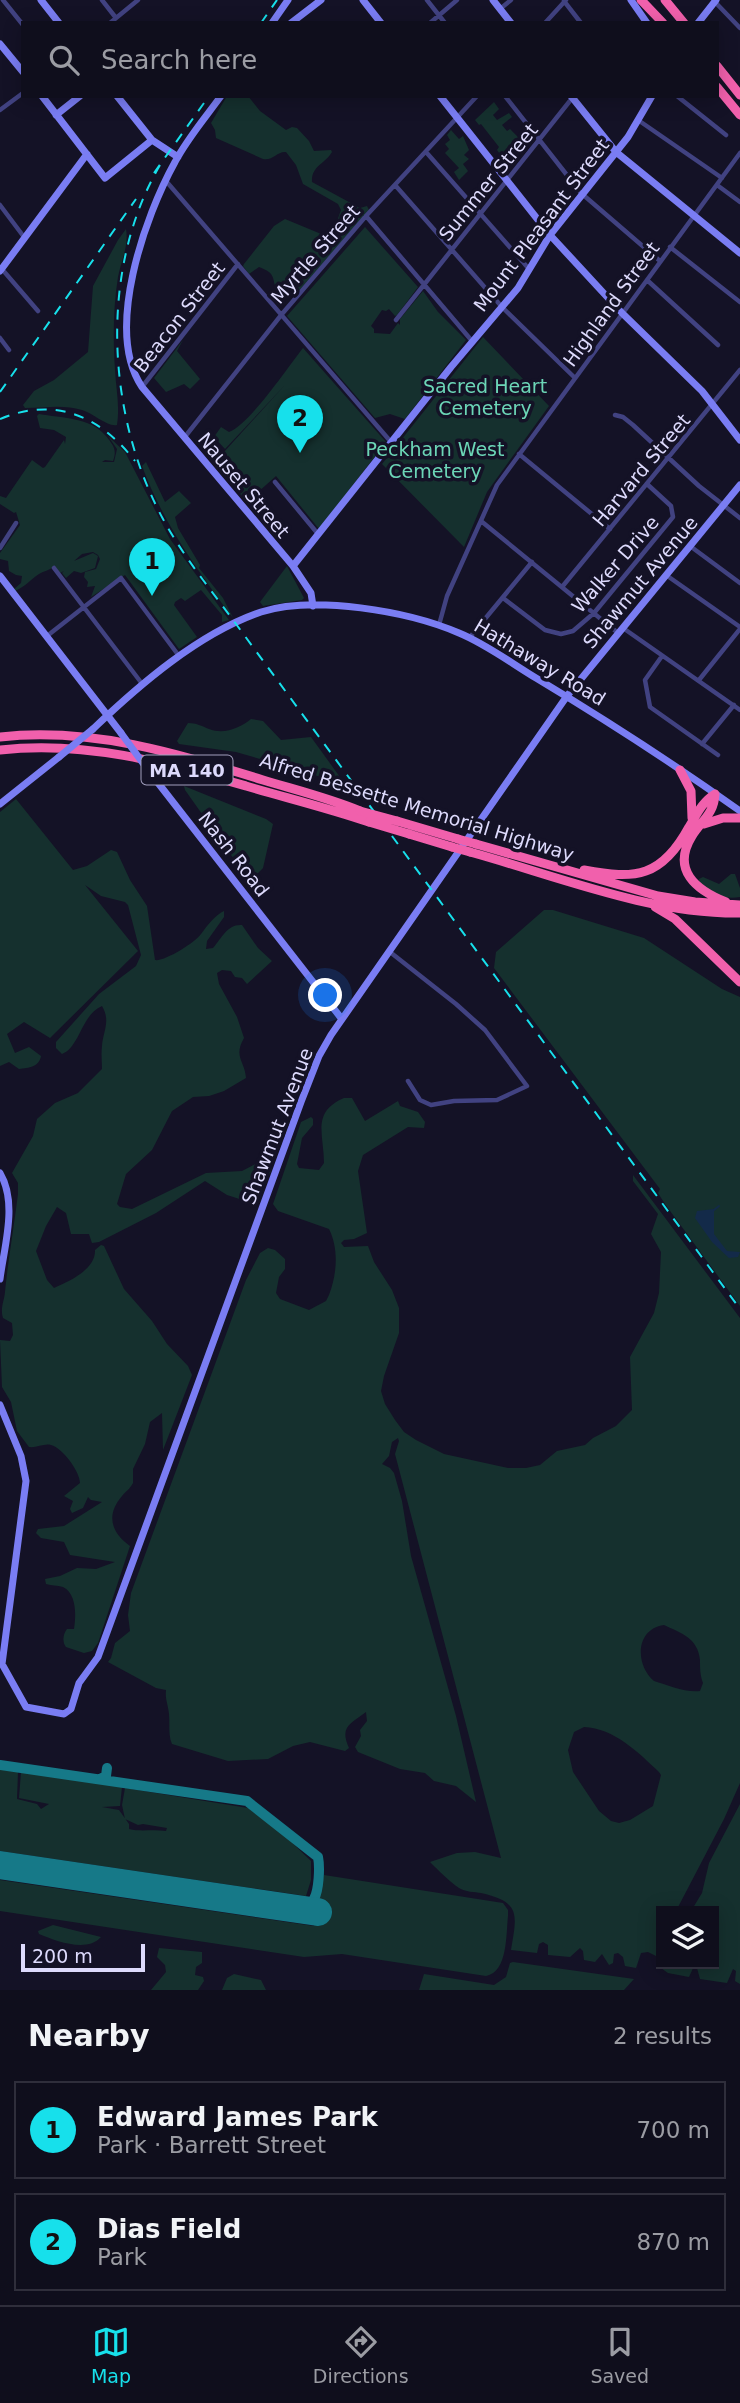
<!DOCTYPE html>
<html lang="en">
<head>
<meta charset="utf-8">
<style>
	:root { --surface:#0f0e1c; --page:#1d1c29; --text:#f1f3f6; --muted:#9b9ca3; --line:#2f2e3b; --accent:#17e0eb }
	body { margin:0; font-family:"DejaVu Sans",sans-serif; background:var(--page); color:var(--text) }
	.controls { position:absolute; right:21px; bottom:21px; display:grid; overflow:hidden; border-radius:0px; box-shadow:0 4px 18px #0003 }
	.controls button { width:63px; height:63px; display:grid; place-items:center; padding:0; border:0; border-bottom:2px solid var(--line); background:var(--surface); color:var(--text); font:35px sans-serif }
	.scale { position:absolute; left:21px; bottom:18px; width:124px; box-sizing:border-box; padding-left:7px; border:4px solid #dddafc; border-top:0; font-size:19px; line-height:24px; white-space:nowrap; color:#dddafc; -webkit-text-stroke:5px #141226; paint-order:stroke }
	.you { position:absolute; left:326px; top:996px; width:24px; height:24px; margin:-18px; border:5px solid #fff; border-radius:50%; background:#1a73e8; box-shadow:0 0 0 10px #1a73e833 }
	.badge { display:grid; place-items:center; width:46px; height:46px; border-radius:50%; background:var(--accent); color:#111; font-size:23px; font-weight:700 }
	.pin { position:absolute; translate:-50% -58px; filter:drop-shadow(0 2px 4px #0008) }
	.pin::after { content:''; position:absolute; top:37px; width:24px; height:21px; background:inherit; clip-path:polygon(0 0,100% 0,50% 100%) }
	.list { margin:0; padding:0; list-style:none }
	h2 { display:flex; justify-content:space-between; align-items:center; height:91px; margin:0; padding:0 28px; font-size:30px }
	h2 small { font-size:23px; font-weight:400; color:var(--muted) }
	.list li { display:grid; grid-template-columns:46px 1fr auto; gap:21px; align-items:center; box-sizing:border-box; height:98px; margin:0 14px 14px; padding:0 14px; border:2px solid var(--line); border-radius:0px }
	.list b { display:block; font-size:26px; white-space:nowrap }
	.list p { margin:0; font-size:23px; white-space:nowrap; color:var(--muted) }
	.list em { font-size:23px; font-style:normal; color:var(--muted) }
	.icon { flex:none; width:38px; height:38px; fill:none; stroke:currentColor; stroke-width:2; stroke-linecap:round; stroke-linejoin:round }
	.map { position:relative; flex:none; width:740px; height:1990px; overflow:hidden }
	.search { position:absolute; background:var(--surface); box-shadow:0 4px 18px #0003; left:21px; right:21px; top:21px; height:77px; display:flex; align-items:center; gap:18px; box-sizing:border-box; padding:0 24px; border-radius:0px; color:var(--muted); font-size:26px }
	.sheet { height:315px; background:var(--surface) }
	nav { display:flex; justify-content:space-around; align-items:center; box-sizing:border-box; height:98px; border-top:2px solid var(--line); background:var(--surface); font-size:19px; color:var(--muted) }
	nav a { display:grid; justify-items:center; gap:4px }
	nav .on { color:var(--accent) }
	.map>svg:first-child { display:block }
	.green { fill:#15302e; fill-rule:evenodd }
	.water { fill:#132a49 }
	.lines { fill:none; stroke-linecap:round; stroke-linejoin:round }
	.stream { stroke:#132a49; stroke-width:2 }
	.taxiway { stroke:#167988; stroke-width:10 }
	.runway { stroke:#167988; stroke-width:28 }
	.street { stroke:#414281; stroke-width:4.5 }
	.secondary { stroke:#7a7df3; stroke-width:7 }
	.highway { stroke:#f160ac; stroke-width:9 }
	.rail { stroke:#17e0eb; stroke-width:2; stroke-dasharray:10 9; stroke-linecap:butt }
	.secondary-bridge { stroke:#7a7df3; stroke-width:7 }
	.highway-bridge { stroke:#f160ac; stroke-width:9 }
	.labels { text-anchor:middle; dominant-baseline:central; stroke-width:7; stroke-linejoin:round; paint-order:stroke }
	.shield { fill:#141226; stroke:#a19ebc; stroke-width:2 }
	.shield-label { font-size:18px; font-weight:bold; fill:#dddafc }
	.street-label { font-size:19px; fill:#dddafc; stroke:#141226 }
	.park-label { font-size:19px; fill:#6cd6b7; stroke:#141226 }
</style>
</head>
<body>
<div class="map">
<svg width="740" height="1990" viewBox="0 0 740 1990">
	<rect width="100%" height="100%" fill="#141226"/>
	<path class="green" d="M227 96H248L260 111 286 130 292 127 297 128 309 141 314 151 331 150 332 152C325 164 311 166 312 182L360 208 367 206 369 210 298 292 294 290 296 286 288 279 277 291C271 277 277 274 259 267L249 274 243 266 244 264 274 226 285 219 326 236 336 224 341 210 338 204 303 184 296 165 286 152C277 151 273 161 263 159L216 138 215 130 211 123Z
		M494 102 499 109 493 115 497 120 509 113 512 117 502 125 507 131 510 129 520 139 510 148 511 152 503 160 509 168 506 173 494 159 500 154 497 150 499 147 481 124 479 125 475 120Z
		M451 130 459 139 463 136 469 150 464 155 469 159 463 164 468 171 459 180 454 172 459 168 445 153 449 149 445 144 450 140 447 135Z
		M365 227 418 287 397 315 395 316 389 309 386 311 382 310 371 326 374 329V333L390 334 398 323 400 325V319L423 291 438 312 466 340 405 419 390 414 375 418 287 316Z
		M126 229C129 246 121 261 118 277 113 308 113 340 115 370 116 389 120 406 117 425 107 427 93 413 82 410 63 404 44 408 25 408L23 405 34 391 54 380 88 352 93 286 118 240Z
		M483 337 549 406 487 492 464 547 382 464Z
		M183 340 177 351 200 379 190 389 184 384 166 392 154 378Z
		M303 348 386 442 319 529 276 476 247 502 214 463 285 385 225 449 214 437 221 427 229 432C249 425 288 367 303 348Z
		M39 414C61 418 90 417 106 436 114 446 117 450 113 461L105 460 102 462H114L117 449 108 436 125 452 170 539 229 620 222 622V615L201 590 185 601 181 598 175 602 174 605 197 637 179 649 125 575 91 597 95 586 87 587 88 582 84 577 85 572 96 569 100 559 98 555 93 552 82 554 74 561 93 553 98 556 95 568 81 573 74 571 66 578 62 573 64 571 60 573 55 566C50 570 44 571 39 574 31 579 25 587 15 591L14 589 21 583 22 576 16 575 9 571 8 561 0 559V553L20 525 16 512 14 513 0 504V496L6 498 32 460 43 468 45 467 64 440 65 444 66 437 54 430 40 428 37 416Z
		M146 462 165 502 179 491 191 503 175 517 178 528 200 565 199 568 223 598 233 618C197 570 163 523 142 466Z
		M287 566 304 598 302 600 263 606 260 602Z
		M251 719 263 721 281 740 311 737 345 784 236 752 179 744 177 741 188 723C196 723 202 726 209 729 224 735 240 728 251 719Z
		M184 786 266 819 273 824 263 868 250 881 243 876 241 869 185 790Z
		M16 799 73 870 87 866 111 850 117 852 130 880 147 906 155 960C164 962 196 942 201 934 207 926 215 915 224 911V917L207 941 206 949 213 948C222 938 227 924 242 925L258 948 272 961 247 984 242 978 235 977 231 971 222 970 217 973 219 984 237 1017 244 1038C233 1057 245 1061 246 1078L224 1091 209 1096 193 1097 172 1111 152 1150 126 1174 117 1204 120 1207 132 1209 206 1173 242 1171 261 1161 272 1168 258 1202 255 1204 227 1195 205 1181 156 1213 99 1242 92 1243 89 1234H71L66 1213 57 1207 46 1226 36 1251 47 1280 54 1288C70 1281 96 1269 95 1250L101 1245 104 1246 124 1289 152 1321 167 1344 188 1366 192 1375 163 1450 162 1413 150 1422 145 1444 133 1469V1483C130 1489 126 1491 122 1496 105 1516 112 1533 130 1546L98 1643 92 1651 84 1653 66 1647C62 1642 63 1634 67 1629H74C76 1616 77 1594 63 1587 57 1585 52 1586 46 1584L45 1579 60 1576 77 1568 96 1569 115 1562 70 1555 64 1542 41 1538 36 1533 38 1529 64 1526 102 1502 91 1500 88 1497 83 1508 72 1513 70 1509 73 1501 64 1496 80 1483C80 1472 63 1448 51 1445 44 1443 37 1448 29 1447L17 1431 11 1402 2 1387 0 1340 10 1341 13 1335 12 1323 3 1318C0 1308 4 1302 5 1292 8 1260 14 1227 18 1194V1183L12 1173 33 1136 37 1119 55 1103 78 1093 102 1069C102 1062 101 1054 102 1046 103 1031 111 1021 102 1006 81 1015 80 1047 62 1054L56 1048V1042L99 994 136 966 141 955 128 905 125 902 101 896 85 885 138 951 50 1038 24 1022 7 1034 15 1053 29 1047 41 1056C39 1067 29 1068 19 1069L9 1062 0 1066V812Z
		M731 874H735L740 888V897C722 900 713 893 699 883V879L703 877 719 884Z
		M544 910H553L644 938 722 989 740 997V1306L665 1204 658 1193 660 1189 494 968 496 952Z
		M344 1098H352L365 1121 398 1101 400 1106 418 1112 425 1122 424 1128 408 1127 363 1155 358 1171 367 1233 354 1239 344 1240 341 1243 344 1247 368 1246 374 1262 392 1290 399 1308V1333L384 1376 381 1391 385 1404 395 1420 404 1432 416 1440 444 1454 508 1468H526L540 1465 557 1451 585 1445 593 1438 616 1426 632 1410 630 1357 654 1313 659 1293 661 1252 651 1234 658 1214 633 1181V1175L740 1318V1783L724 1819 676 1911H661L659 1953 656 1956 648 1952 641 1953 636 1968 625 1966 623 1957 618 1953 614 1954 613 1963 609 1965 602 1954 595 1962 584 1960 583 1951 580 1948 570 1957 548 1955V1945L543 1942 539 1944 537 1953 511 1950C517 1914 521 1902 481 1893 475 1892 465 1892 459 1888 450 1882 438 1870 430 1862L457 1853 475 1852 501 1858 395 1454 399 1441 398 1438 392 1442 389 1456 382 1464 390 1468 394 1473 402 1501 411 1556 456 1716 476 1802 456 1786 434 1781 425 1773 400 1769 358 1752 355 1747 361 1736 360 1730 367 1721 366 1712C351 1724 339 1726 349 1748L345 1751 310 1742 293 1746 268 1759 228 1761 172 1744C168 1735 170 1724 169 1714 168 1704 165 1700 166 1690L156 1688 108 1662 111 1658 115 1643 130 1631 128 1615 131 1593 246 1280 260 1253 268 1248 275 1250 285 1259V1269L279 1277 276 1293 280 1299 309 1310 326 1301 329 1295C337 1274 339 1249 329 1229L278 1211 273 1204 301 1122 311 1117 313 1119V1125L302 1138 297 1164 299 1168 319 1170 324 1163C324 1135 311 1112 344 1098ZM664 1625C681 1633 698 1638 700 1660 700 1668 700 1675 703 1683L700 1691C686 1693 667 1685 654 1681 635 1665 635 1629 664 1625ZM584 1727C614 1728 639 1753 659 1772L661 1775 653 1806 630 1820 619 1823 611 1821 599 1811 573 1772 568 1750 574 1732Z
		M0 1769 18 1772 17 1799 37 1804 41 1809 49 1804 19 1798 21 1772 122 1787 120 1806 102 1807 119 1810 129 1824V1829C141 1832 152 1829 166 1831L167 1828 143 1824 138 1825 125 1819 122 1805 125 1788 248 1808 283 1834 311 1861V1880L306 1896 0 1851Z
		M740 1804V1984L735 1981 736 1971 733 1969 727 1983 700 1979 697 1968 694 1966 689 1977 668 1973 661 1968 666 1964H714V1911H691L702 1893 709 1863Z
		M324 1875 503 1903 508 1910V1916C506 1934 508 1972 486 1976L342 1954 304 1957 0 1911V1880L314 1926Z
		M53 1925 101 1937C87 1953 56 1941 39 1934L38 1931Z
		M159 1948 202 1952V1963L196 1967 195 1975 203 1977 204 1981 198 1990H151L166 1972 165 1965 157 1957Z
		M513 1962 634 1979 624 1990H419L424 1974 494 1985 506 1977 510 1963Z
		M234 1974 261 1980 266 1990H222L227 1978Z"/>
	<path class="water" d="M714 1209V1234L727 1251 740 1252 738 1257 729 1258 712 1242 695 1218 697 1211Z"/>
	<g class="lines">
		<path class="stream" d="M714 1210 719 1206"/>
		<path class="taxiway" d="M0 1765 247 1801 318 1857C320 1867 319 1890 314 1899 311 1905 304 1907 299 1910
			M100 1779 106 1776 107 1768"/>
		<path class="runway" d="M0 1865 318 1912"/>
		<path class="street" d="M3 0 23 25
			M102 0 116 18
			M427 0 445 23
			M564 1 581 23
			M714 1 740 28
			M500 9 511 0
			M110 23 138 0
			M430 23 457 0
			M545 23 566 0
			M505 96 581 193 660 261
			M677 96 726 135
			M0 110 23 93
			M638 120 722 178
			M426 152 529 269
			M166 181 391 442
			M395 185 502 307 574 377
			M717 185 740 202
			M0 205 24 237
			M366 216 472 341
			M670 247 740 302
			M1 268 38 311
			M647 280 718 345
			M396 320 573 97
			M0 338 9 350
			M142 387 238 264
			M615 415 623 417 633 425 699 486 740 518
			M184 438 282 314 366 216 477 96
			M519 454 610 529
			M275 482 318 534
			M481 521 618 633
			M690 546 740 583
			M0 548 16 523
			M54 568 143 685
			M666 575 740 627
			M562 587 740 370
			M503 598 545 630 561 634 573 631 594 613 673 517 671 506 647 484
			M439 625 447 596 497 485 740 153
			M623 628 740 710
			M47 636 121 578 179 656
			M470 637 532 562
			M662 656 645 680 650 707 718 755
			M699 680 740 629
			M702 744 734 705
			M390 952 456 1004 485 1030 527 1086 497 1100 454 1101 431 1105 420 1100 408 1081"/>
		<path class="secondary" d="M41 0 59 23
			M363 0 381 23
			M493 0 511 23
			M631 0 647 23
			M272 23 288 0
			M291 23 321 0
			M698 23 716 0
			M0 44 23 72
			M42 96 105 178 152 140
			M117 96 152 140 178 157
			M221 96C205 118 187 139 175 162 145 216 104 331 142 387L293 566 311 593 313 606
			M440 96 550 235 622 313 702 391 740 440
			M571 96 616 152 740 253
			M56 115 80 96
			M0 271 87 154
			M293 566 451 367 518 288 550 235 628 137 652 96
			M0 576 121 733
			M93 729C139 685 199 633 261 612 314 595 408 611 459 633 486 644 511 663 536 678 606 720 674 764 740 811
			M148 770 341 1018
			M0 804 59 757
			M0 1173C18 1203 4 1247 0 1279
			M0 1405 21 1456 26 1481 2 1664 26 1707 64 1714 71 1709 79 1683 98 1657 301 1102 319 1056 331 1035 567 696 740 485"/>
		<path class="highway" d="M641 0 663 23
			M665 0 684 23
			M717 66 740 95
			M717 87 740 115
			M0 737C91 727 177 753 263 780 296 790 329 798 360 811
			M0 750C85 740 165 763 246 786 287 798 328 808 369 822
			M680 770 691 791 692 818
			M715 794C714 814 702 820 692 836 671 870 696 890 726 902
			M397 821 458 839
			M704 824 723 818H740
			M409 834 452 847
			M476 844 658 896 695 902 740 905
			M470 852C557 876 649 914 740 913
			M584 870C636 880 662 877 689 827 697 814 702 802 715 794
			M655 907 675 919 740 982"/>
		<path class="rail" d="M261 23 277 0
			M160 165C99 269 106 414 163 519 183 556 211 590 236 624L740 1309
			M154 173 209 96
			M0 392 136 199
			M0 419C55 396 100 416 135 461"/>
		<path class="secondary-bridge" d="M121 733 148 770
			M59 757 93 729"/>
		<path class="highway-bridge" d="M360 811 397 821
			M369 822 409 834
			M458 839 476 844
			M452 847 470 852"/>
	</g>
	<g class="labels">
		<rect class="shield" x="141.5" y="755.5" width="91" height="29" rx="5"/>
		<g class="shield-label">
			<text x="187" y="770">MA 140</text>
		</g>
		<g class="street-label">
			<text transform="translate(488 182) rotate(-51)">Summer Street</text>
			<text transform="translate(541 225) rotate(-53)">Mount Pleasant Street</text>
			<text transform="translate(315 254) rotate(-49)">Myrtle Street</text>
			<text transform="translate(611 304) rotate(-54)">Highland Street</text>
			<text transform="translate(179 317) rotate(-52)">Beacon Street</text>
			<text transform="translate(641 470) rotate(-50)">Harvard Street</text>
			<text transform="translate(244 485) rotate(50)">Nauset Street</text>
			<text transform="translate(615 564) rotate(-49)">Walker Drive</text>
			<text transform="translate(640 582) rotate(-50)">Shawmut Avenue</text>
			<text transform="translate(540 662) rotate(31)">Hathaway Road</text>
			<text transform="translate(417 807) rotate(17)">Alfred Bessette Memorial Highway</text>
			<text transform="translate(234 854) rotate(52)">Nash Road</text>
			<text transform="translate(277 1126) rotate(-69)">Shawmut Avenue</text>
		</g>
		<g class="park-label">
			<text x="485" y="386">Sacred Heart<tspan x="485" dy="22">Cemetery</tspan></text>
			<text x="435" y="449">Peckham West<tspan x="435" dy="22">Cemetery</tspan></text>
		</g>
	</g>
</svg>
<div class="controls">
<button><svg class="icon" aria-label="layers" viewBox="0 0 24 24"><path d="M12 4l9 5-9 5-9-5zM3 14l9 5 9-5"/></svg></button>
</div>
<div class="scale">200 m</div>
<div class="you"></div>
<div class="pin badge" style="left:152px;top:596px">1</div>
<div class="pin badge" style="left:300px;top:453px">2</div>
<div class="search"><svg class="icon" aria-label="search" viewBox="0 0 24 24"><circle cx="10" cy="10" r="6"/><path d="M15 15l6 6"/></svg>Search here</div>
</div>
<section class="sheet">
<h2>Nearby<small>2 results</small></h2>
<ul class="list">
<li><span class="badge">1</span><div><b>Edward James Park</b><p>Park · Barrett Street</p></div><em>700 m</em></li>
<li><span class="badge">2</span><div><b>Dias Field</b><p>Park</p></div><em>870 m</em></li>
</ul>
</section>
<nav>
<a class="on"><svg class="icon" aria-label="map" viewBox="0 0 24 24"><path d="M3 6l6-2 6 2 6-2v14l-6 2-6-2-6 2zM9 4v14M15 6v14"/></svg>Map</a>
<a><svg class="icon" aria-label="directions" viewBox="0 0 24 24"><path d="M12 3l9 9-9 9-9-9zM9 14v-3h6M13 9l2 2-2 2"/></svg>Directions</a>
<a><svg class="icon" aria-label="saved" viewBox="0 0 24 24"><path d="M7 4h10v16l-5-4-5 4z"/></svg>Saved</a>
</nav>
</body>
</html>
